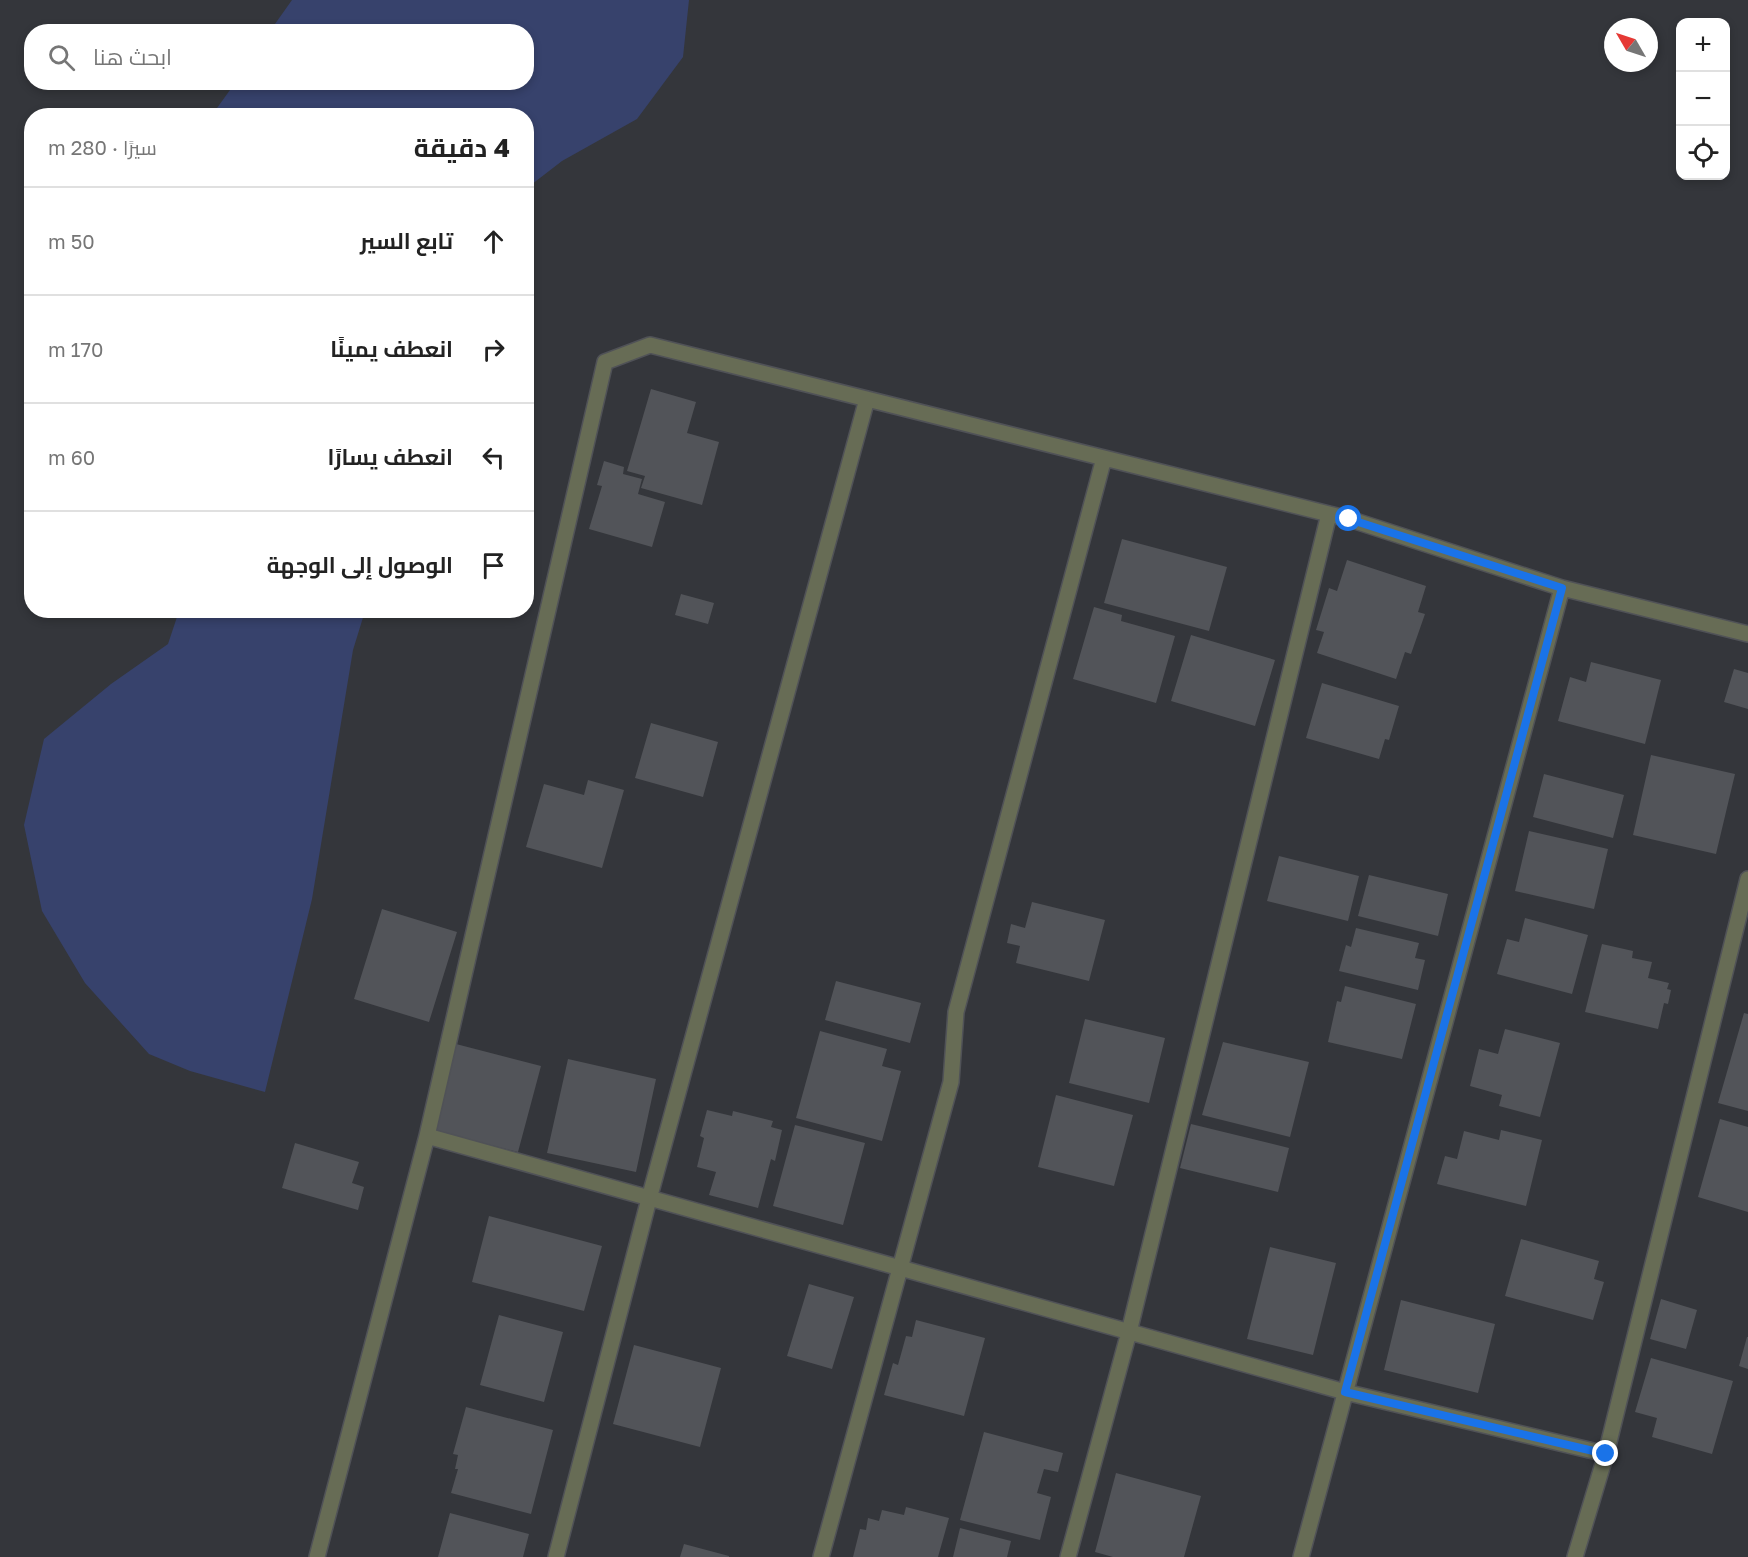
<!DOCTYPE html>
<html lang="ar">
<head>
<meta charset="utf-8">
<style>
	:root { --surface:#fff; --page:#f6f6f6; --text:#222; --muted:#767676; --line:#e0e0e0 }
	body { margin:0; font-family:"Golos Text",Cairo,sans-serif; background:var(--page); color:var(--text); direction:rtl }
	.controls { position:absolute; right:18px; top:18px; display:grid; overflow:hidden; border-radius:12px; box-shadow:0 3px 9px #0003 }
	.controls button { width:54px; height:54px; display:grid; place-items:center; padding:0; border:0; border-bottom:2px solid var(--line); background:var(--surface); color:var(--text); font:30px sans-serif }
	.compass { position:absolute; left:1604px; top:18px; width:54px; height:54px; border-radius:50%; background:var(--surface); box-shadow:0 3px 9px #0003; rotate:309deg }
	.stop { position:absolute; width:18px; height:18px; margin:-14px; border:4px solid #1a73e8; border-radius:50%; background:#fff }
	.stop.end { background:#1a73e8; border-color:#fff; box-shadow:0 2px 6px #0008 }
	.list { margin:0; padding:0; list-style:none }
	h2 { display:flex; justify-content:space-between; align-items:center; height:78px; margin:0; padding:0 24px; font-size:26px }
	h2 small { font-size:20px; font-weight:400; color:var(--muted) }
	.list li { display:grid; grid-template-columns:39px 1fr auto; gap:18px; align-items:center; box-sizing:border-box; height:108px; padding:0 24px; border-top:2px solid var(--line) }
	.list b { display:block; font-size:22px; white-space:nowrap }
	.list em { font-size:20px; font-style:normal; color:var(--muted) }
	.icon { flex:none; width:33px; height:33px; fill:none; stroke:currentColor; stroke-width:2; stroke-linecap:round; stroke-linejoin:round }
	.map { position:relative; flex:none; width:1748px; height:1557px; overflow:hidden; direction:ltr }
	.search { position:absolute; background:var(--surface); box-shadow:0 3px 9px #0003; left:24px; top:24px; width:510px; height:66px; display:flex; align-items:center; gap:15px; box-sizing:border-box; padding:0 21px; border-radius:24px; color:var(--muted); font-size:22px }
	.panel { position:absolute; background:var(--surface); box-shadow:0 3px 9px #0003; left:24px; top:108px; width:510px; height:510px; border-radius:24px; direction:rtl }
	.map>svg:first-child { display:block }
	.green { fill:#37426c }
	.building { fill:#525459 }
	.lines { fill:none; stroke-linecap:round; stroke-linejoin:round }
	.minor-casing { stroke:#505257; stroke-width:18 }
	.minor { stroke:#676c55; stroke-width:15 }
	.route { stroke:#1a73e8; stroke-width:8 }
</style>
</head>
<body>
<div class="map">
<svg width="1748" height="1557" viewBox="0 0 1748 1557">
	<rect width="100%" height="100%" fill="#34363b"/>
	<path class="green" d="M292 0H689L683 57 637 119 562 161 527 188 526 116 212 115 235 83 526 82V32L270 31Z
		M179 611H365L353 650 312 899 265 1092 190 1071 149 1054 85 983 42 911 24 825 44 739 111 684 168 644Z"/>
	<path class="building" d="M651 389 696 402 687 433 719 442 702 505 641 488 645 476 627 471Z
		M604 461 624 467 623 474 642 479 638 494 665 502 652 547 589 529 602 486 597 485Z
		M1122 539 1227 567 1209 631 1104 603Z
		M1347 560 1426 586 1418 612 1425 614 1411 654 1405 652 1396 679 1317 653 1324 632 1316 630 1329 588 1337 591Z
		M681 594 714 603 708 624 675 615Z
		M1094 607 1122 615 1121 621 1175 636 1156 703 1073 679Z
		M1191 635 1275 660 1255 726 1171 701Z
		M1591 662 1661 680 1645 744 1558 721 1570 677 1586 682Z
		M1734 669 1748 673V709L1724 702Z
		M1322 683 1399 706 1389 740 1385 739 1379 759 1306 738Z
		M651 723 718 742 703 797 635 778Z
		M1651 755 1735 774 1716 854 1633 835Z
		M1544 774 1624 795 1613 838 1533 817Z
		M588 780 624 790 602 868 526 847 544 784 584 795Z
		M1529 831 1608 849 1594 909 1515 891Z
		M1279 856 1359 876 1348 921 1267 901Z
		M1369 875 1448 894 1438 936 1358 916Z
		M1032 902 1105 920 1089 981 1016 963 1020 946 1007 943 1011 924 1025 928Z
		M382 909 457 932 429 1022 354 999Z
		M1525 918 1588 935 1572 994 1497 974 1507 939 1519 942Z
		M1356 928 1419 943 1415 958 1425 960 1418 990 1339 971 1346 945 1351 947Z
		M1602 944 1633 951 1632 958 1652 962 1648 978 1669 983 1667 989 1671 990 1668 1004 1664 1003 1658 1029 1585 1012Z
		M836 981 921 1003 910 1043 825 1020Z
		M1345 986 1416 1004 1402 1059 1328 1042 1337 1001 1341 1002Z
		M1744 1013 1748 1014V1111L1718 1103Z
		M1085 1019 1165 1038 1149 1103 1069 1083Z
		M1505 1029 1560 1043 1540 1117 1499 1106 1502 1095 1470 1086 1479 1049 1498 1054Z
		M820 1031 887 1049 882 1066 901 1071 882 1141 796 1118Z
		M1223 1042 1309 1062 1290 1137 1202 1115Z
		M456 1044 541 1066 518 1152 433 1130Z
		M568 1059 656 1079 636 1172 547 1153Z
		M1056 1095 1133 1115 1114 1186 1038 1167Z
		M707 1110 732 1116 733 1111 773 1121 771 1127 782 1130 775 1161 771 1159 758 1208 709 1195 716 1172 697 1167 704 1138 700 1136Z
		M1720 1119 1748 1127V1212L1698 1197Z
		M1191 1124 1289 1148 1278 1192 1180 1168Z
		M795 1125 865 1143 843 1225 773 1206Z
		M1501 1130 1542 1140 1526 1206 1437 1184 1445 1156 1457 1159 1464 1131 1499 1140Z
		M295 1143 359 1162 352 1183 364 1187 358 1210 282 1188Z
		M489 1216 602 1246 584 1311 472 1282Z
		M1521 1239 1599 1261 1594 1279 1604 1282 1593 1320 1505 1296Z
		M1270 1247 1336 1263 1313 1355 1247 1339Z
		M809 1284 854 1297 832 1369 787 1356Z
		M1661 1299 1697 1310 1686 1349 1650 1339Z
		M1401 1300 1495 1324 1478 1393 1384 1370Z
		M499 1315 563 1332 544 1402 480 1385Z
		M916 1320 985 1338 964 1416 884 1395 893 1363 898 1365 906 1336 912 1337Z
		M1747 1337H1748V1369L1739 1366Z
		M634 1345 721 1368 700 1447 613 1424Z
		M1651 1358 1733 1381 1712 1454 1652 1437 1657 1418 1635 1412Z
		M466 1407 553 1430 531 1514 451 1493 458 1469H455L458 1455 453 1454Z
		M984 1432 1063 1453 1058 1472 1044 1469 1037 1493 1051 1497 1040 1540 960 1520Z
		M1116 1473 1201 1496 1184 1557H1113L1095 1552Z
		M906 1507 949 1518 938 1557H853L860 1529 866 1530 868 1518 879 1521 882 1510 904 1515Z
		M450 1513 529 1534 523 1557H438Z
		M960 1528 1011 1541 1007 1557H953Z
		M684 1544 729 1556V1557H680Z"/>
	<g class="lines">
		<defs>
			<path id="minor" d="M427 1136 1345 1392 1606 1454
				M317 1557 427 1136 605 362 650 345 1349 519 1562 588 1748 634
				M556 1557 649 1199 867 399
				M821 1557 951 1082 956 1012 1104 458
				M1068 1557 1129 1332 1329 514
				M1301 1557 1562 588
				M1575 1557 1606 1454 1748 879"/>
		</defs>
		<use href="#minor" class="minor-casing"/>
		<use href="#minor" class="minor"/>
	</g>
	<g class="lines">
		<path class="route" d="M1349 519 1562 588 1345 1392 1606 1454"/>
	</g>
</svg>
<div class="controls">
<button>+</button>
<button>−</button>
<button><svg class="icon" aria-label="locate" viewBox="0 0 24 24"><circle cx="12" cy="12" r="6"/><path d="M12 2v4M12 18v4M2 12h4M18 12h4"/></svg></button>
</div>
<svg class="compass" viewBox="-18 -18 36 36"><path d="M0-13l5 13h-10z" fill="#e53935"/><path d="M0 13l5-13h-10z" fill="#767676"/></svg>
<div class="stop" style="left:1349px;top:519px"></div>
<div class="stop end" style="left:1606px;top:1454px"></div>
<div class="search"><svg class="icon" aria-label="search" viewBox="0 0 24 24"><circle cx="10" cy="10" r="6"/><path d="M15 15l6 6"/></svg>ابحث هنا</div>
<section class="panel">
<h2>4 دقيقة<small>سيرًا · 280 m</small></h2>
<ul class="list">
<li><svg class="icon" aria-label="ahead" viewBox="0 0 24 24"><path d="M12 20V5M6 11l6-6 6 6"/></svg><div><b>تابع السير</b></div><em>50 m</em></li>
<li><svg class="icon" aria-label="right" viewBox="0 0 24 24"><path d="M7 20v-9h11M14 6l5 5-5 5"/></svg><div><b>انعطف يمينًا</b></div><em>170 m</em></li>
<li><svg class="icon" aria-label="left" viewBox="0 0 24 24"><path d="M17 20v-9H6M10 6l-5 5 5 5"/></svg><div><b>انعطف يسارًا</b></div><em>60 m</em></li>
<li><svg class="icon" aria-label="arrive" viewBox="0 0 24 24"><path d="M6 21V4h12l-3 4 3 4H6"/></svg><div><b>الوصول إلى الوجهة</b></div></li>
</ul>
</section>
</div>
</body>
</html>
